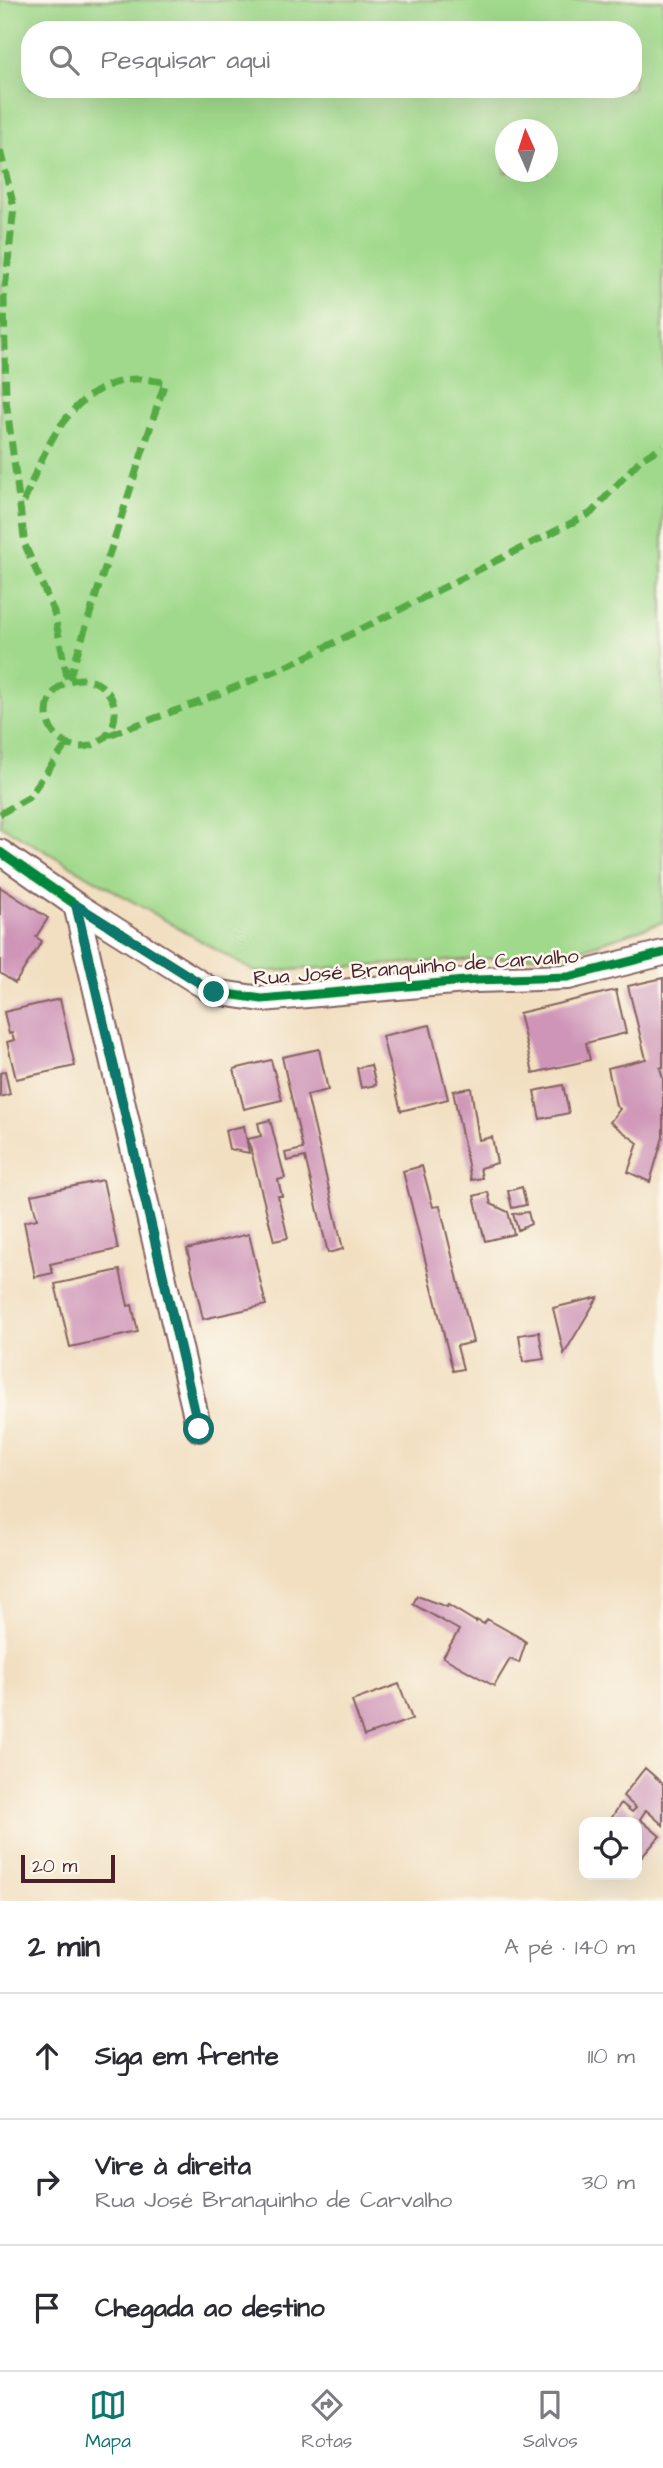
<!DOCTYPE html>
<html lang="pt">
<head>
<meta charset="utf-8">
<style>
	:root { --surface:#fff; --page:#f2f2f3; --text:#2b2b33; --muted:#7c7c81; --line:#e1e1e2; --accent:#0f766e }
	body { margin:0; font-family:"Architects Daughter",sans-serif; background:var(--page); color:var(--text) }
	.controls { position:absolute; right:21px; bottom:21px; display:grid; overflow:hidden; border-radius:14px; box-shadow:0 7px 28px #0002 }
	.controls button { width:63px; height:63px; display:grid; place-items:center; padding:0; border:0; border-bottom:2px solid var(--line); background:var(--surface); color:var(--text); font:35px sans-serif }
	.compass { position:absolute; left:495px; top:119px; width:63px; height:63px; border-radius:50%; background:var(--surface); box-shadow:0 7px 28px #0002; rotate:357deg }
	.scale { position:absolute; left:21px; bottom:18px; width:94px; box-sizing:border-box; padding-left:7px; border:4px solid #4a1f2b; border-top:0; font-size:19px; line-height:24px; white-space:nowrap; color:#4a1f2b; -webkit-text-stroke:5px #fbf7ec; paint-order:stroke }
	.stop { position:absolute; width:21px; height:21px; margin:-16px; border:5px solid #0f766e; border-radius:50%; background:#fff }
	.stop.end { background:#0f766e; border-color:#fff; box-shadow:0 2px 7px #0008 }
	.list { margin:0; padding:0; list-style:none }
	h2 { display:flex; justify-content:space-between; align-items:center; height:91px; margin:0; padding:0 28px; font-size:30px }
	h2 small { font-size:23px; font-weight:400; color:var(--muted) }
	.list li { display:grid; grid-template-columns:46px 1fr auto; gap:21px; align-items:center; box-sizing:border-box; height:126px; padding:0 28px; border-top:2px solid var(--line) }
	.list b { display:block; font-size:26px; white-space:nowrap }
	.list p { margin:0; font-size:23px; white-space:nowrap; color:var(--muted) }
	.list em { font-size:23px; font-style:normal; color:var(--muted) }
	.icon { flex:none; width:38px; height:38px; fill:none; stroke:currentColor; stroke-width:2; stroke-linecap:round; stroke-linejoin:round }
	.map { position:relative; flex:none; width:663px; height:1901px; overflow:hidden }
	.search { position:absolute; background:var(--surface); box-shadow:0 7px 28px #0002; left:21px; right:21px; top:21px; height:77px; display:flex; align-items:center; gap:18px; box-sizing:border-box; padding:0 24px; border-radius:28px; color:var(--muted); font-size:26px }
	.sheet { height:469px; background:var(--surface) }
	nav { display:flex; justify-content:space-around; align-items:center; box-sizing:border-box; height:98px; border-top:2px solid var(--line); background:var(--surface); font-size:19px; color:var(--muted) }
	nav a { display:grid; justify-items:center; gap:4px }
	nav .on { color:var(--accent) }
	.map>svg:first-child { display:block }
	.green { fill:#a0d98b; stroke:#757c5b; stroke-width:2; fill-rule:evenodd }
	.building { fill:#cf95b8 }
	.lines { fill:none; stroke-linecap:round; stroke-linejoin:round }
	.minor-casing { stroke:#856260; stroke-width:28 }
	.minor { stroke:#fff; stroke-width:24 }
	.quiet { stroke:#57aa44; stroke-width:7; stroke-dasharray:14 7; stroke-linecap:butt }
	.cycleway-casing { stroke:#fbf7ec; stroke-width:13 }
	.cycleway { stroke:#00873e; stroke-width:9 }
	.route { stroke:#0f766e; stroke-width:9 }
	.labels { text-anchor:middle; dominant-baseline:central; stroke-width:5; stroke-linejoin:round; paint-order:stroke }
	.street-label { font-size:21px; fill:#4a1f2b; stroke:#fbf7ec }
</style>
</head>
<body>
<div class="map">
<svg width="663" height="1901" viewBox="0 0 663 1901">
	<rect width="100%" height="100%" fill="#fbf7ec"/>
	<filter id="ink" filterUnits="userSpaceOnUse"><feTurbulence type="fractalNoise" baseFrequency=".0143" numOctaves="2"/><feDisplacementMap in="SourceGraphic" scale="14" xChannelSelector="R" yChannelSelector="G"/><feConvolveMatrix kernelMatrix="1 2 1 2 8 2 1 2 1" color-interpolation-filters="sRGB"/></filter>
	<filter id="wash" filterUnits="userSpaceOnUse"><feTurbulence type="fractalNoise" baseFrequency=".00686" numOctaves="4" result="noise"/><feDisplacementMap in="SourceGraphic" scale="28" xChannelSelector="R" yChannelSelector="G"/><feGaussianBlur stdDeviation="1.57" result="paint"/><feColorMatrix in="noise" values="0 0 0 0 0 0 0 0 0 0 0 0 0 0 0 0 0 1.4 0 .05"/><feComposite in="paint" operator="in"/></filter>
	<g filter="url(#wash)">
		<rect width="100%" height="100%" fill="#f2dfc1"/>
		<path class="green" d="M0 0H663V922L567 954 255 972 0 825ZM30 30H633V89H30ZM505 130H548V172H505Z"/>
		<g id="blocks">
			<path class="building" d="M0 887 48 918 36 937 42 941 15 983 0 973Z
				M663 978V1067L660 1068 663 1079V1137L650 1182 628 1172 638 1143 610 1122 620 1109 616 1106 608 1068 646 1059 628 986Z
				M616 990 626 1033 586 1043 590 1060 533 1073 519 1013Z
				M60 999 75 1066 16 1079 7 1042 14 1040 12 1033 9 1034 4 1012Z
				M430 1025 448 1099 401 1111 382 1036Z
				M319 1049 328 1090 307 1095 343 1249 328 1253 305 1157 287 1161 285 1153 303 1149 282 1057Z
				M271 1060 282 1100 244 1109 234 1069Z
				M371 1065 376 1085 361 1088 357 1068Z
				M5 1071 10 1094 0 1097V1073Z
				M563 1085 569 1113 540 1119 534 1091Z
				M471 1088 479 1140 492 1137 497 1163 480 1168 482 1178 471 1180 453 1091Z
				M270 1120 285 1178 278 1180 282 1196H278L288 1238 274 1241 248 1139 261 1136 258 1123Z
				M244 1126 249 1153 229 1149 225 1130Z
				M422 1166 433 1207 440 1206 473 1342 457 1346 463 1369 453 1371 403 1171Z
				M103 1180 118 1249 50 1264 53 1273 35 1277 24 1222 37 1219 31 1195Z
				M522 1187 526 1205 512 1208 508 1191Z
				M488 1192 491 1204 508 1212 514 1234 485 1241 474 1196Z
				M528 1212 531 1224 518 1230 513 1214Z
				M249 1234 266 1305 203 1319 187 1249Z
				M120 1270 128 1306 132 1305 138 1332 70 1347 55 1284Z
				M598 1297 564 1354 553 1308Z
				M539 1332 544 1359 523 1362 519 1335Z
				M417 1596 447 1607 448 1605 476 1622V1620L484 1624 487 1619 519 1637 526 1642 519 1663 510 1659 494 1686 443 1657 459 1630 413 1604Z
				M399 1684 412 1719 364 1736 352 1701Z
				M645 1768 663 1784V1825L646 1810 640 1819 660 1836 641 1858 637 1855V1822H609L621 1803 632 1812 636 1808 623 1796Z"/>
		</g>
	</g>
	<g filter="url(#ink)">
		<use href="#blocks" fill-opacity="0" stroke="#856260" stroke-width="2"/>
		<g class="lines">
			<defs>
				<path id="minor" d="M0 852 76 905 214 992 262 999 476 980 568 977 663 953
					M76 905 199 1429"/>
			</defs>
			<use href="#minor" class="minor-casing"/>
			<use href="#minor" class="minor"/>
			<path class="quiet" d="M0 150 14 207 4 298 6 400 25 545 54 612 68 682 165 382C153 381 138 377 127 380 64 392 42 456 21 509
				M47 713a34 34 0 1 1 68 0a34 34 0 1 1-68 0Z
				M109 735 199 702 292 664 591 513 640 460 663 446
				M0 814 28 798 66 745"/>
			<defs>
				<path id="cycleway" d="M0 852 76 905 214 992 262 999 476 980 568 977 663 953
					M76 905 199 1429"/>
			</defs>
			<use href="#cycleway" class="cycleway-casing"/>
			<use href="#cycleway" class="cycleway"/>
		</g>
	</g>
	<g class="lines" filter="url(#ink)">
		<path class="route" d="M199 1429 76 905 214 992"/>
	</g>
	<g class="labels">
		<g class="street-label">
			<text transform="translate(416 967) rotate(-4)">Rua José Branquinho de Carvalho</text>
		</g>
	</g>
</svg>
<div class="controls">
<button><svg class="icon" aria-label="locate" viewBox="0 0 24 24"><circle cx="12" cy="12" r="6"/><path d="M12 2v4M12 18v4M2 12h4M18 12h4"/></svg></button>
</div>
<svg class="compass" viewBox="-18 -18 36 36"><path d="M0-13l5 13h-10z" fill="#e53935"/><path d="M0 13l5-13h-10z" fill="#7c7c81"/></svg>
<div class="scale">20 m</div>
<div class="stop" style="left:199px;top:1429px"></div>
<div class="stop end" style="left:214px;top:992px"></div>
<div class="search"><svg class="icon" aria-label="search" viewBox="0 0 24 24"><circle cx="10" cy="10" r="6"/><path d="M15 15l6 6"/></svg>Pesquisar aqui</div>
</div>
<section class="sheet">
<h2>2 min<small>A pé · 140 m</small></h2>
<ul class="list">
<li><svg class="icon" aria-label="ahead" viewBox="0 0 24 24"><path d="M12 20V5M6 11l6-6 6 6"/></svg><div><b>Siga em frente</b></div><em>110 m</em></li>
<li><svg class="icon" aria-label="right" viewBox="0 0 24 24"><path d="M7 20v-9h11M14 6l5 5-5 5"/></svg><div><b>Vire à direita</b><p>Rua José Branquinho de Carvalho</p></div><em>30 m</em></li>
<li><svg class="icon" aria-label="arrive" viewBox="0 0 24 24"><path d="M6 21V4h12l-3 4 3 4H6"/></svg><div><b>Chegada ao destino</b></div></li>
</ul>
</section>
<nav>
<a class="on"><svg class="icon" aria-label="map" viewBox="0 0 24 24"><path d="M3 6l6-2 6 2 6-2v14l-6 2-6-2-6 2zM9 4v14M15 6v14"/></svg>Mapa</a>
<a><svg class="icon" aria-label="directions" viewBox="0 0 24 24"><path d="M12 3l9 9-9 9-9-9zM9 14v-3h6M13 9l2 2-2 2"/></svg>Rotas</a>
<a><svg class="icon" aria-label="saved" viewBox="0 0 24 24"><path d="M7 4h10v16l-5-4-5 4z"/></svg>Salvos</a>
</nav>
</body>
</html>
